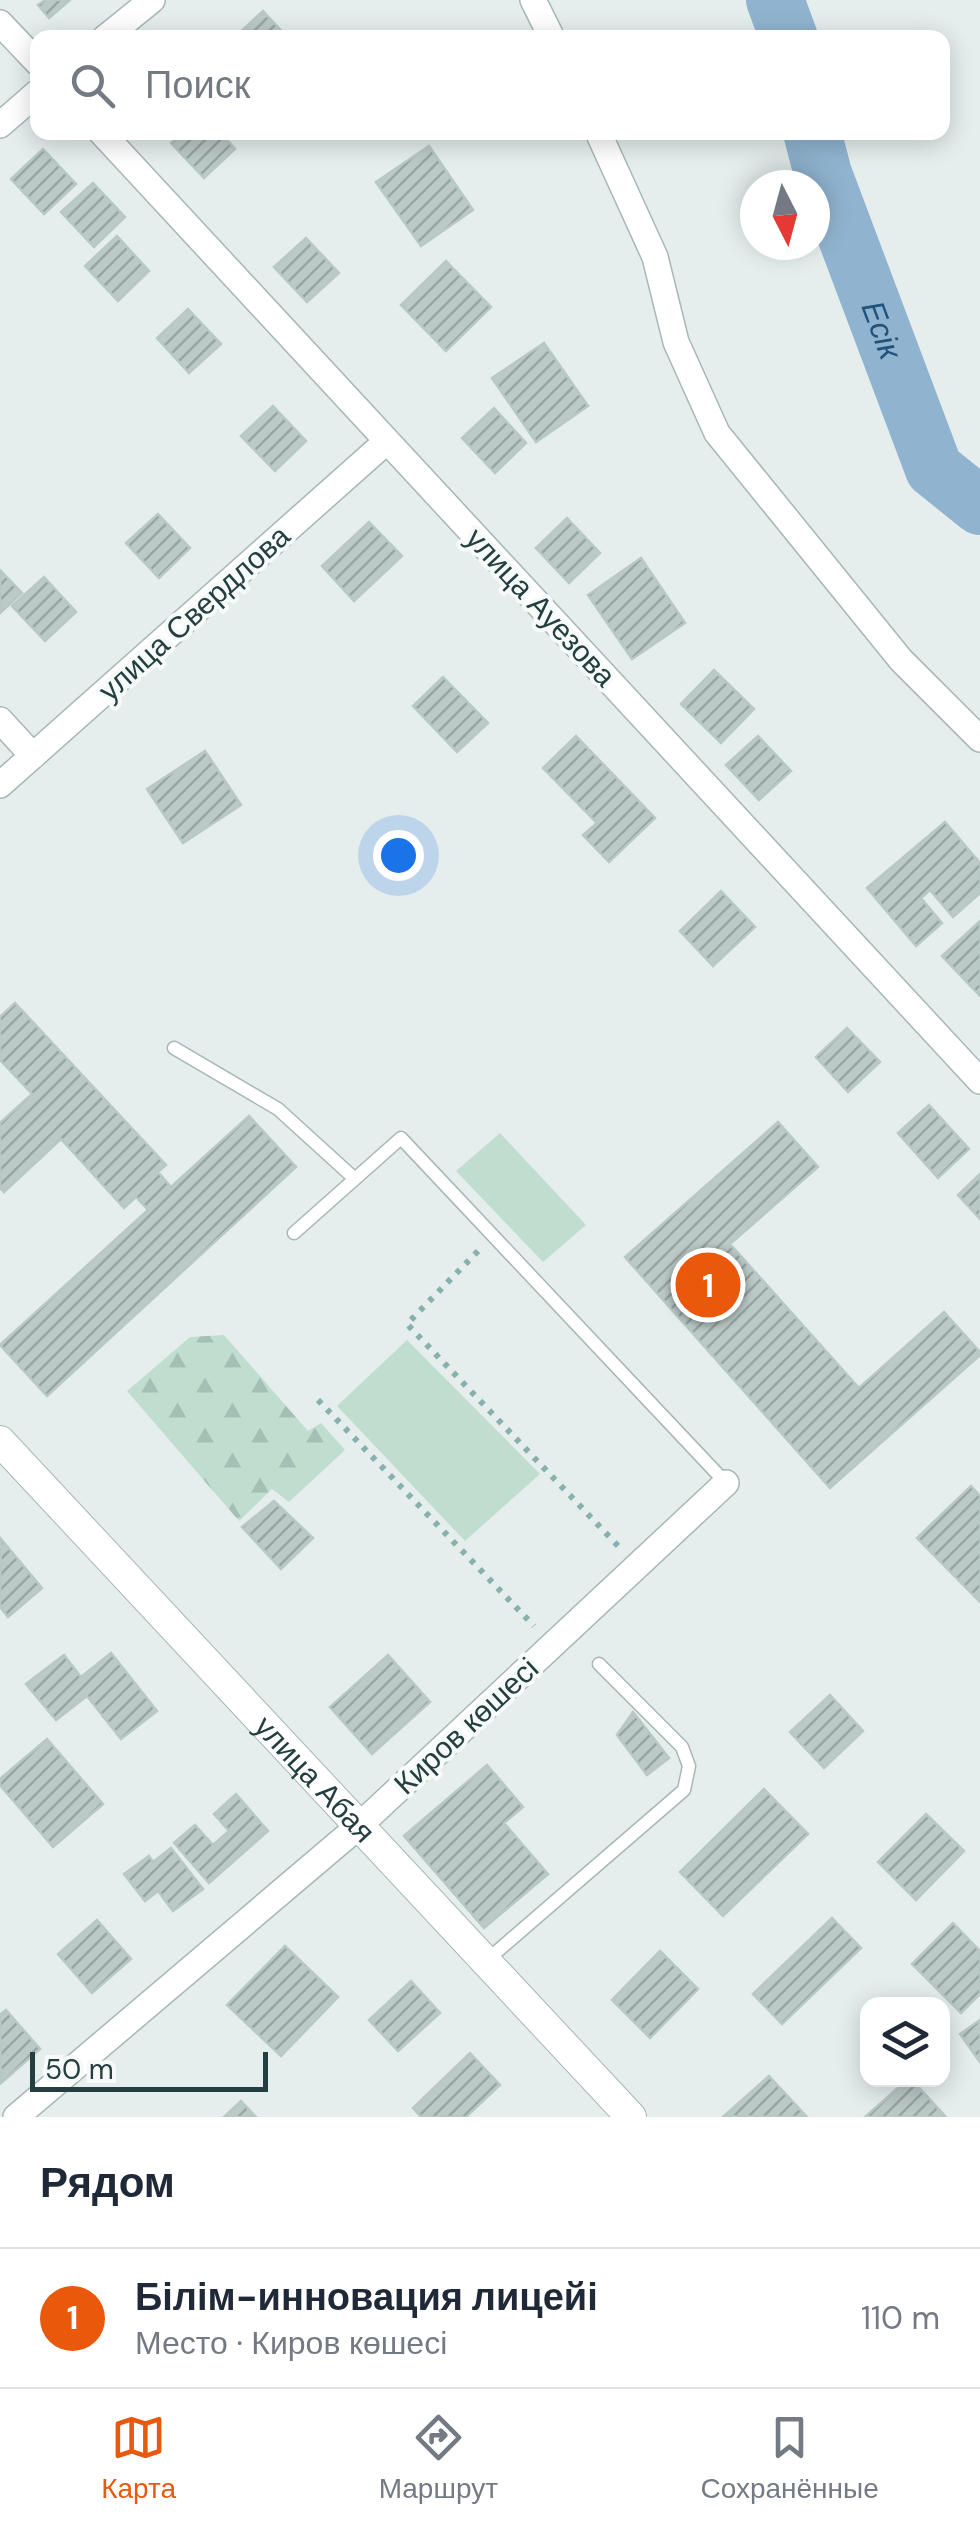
<!DOCTYPE html>
<html lang="ru">
<head>
<meta charset="utf-8">
<style>
	:root { --surface:#fff; --page:#f6f6f7; --text:#1f2937; --muted:#747a83; --line:#e0e1e3; --accent:#ea580c }
	body { margin:0; font-family:"DM Sans",sans-serif; background:var(--page); color:var(--text) }
	.controls { position:absolute; right:30px; bottom:30px; display:grid; overflow:hidden; border-radius:20px; box-shadow:0 5px 25px #0003 }
	.controls button { width:90px; height:90px; display:grid; place-items:center; padding:0; border:0; border-bottom:2px solid var(--line); background:var(--surface); color:var(--text); font:50px sans-serif }
	.compass { position:absolute; left:740px; top:170px; width:90px; height:90px; border-radius:50%; background:var(--surface); box-shadow:0 5px 25px #0003; rotate:174deg }
	.scale { position:absolute; left:30px; bottom:25px; width:238px; box-sizing:border-box; padding-left:10px; border:5px solid #253f40; border-top:0; font-size:28px; line-height:35px; white-space:nowrap; color:#253f40; -webkit-text-stroke:8px #f6faf9; paint-order:stroke }
	.you { position:absolute; left:398px; top:855px; width:35px; height:35px; margin:-25px; border:8px solid #fff; border-radius:50%; background:#1a73e8; box-shadow:0 0 0 15px #1a73e833 }
	.badge { display:grid; place-items:center; width:65px; height:65px; border-radius:50%; background:var(--accent); color:#fff; font-size:32px; font-weight:700 }
	.pin { position:absolute; translate:-50% -50%; border:5px solid #fff; box-shadow:0 2px 10px #0006 }
	.list { margin:0; padding:0; list-style:none }
	h2 { display:flex; justify-content:space-between; align-items:center; height:130px; margin:0; padding:0 40px; font-size:42px }
	h2 small { font-size:32px; font-weight:400; color:var(--muted) }
	.list li { display:grid; grid-template-columns:65px 1fr auto; gap:30px; align-items:center; box-sizing:border-box; height:140px; padding:0 40px; border-top:2px solid var(--line) }
	.list b { display:block; font-size:38px; white-space:nowrap }
	.list p { margin:0; font-size:32px; white-space:nowrap; color:var(--muted) }
	.list em { font-size:32px; font-style:normal; color:var(--muted) }
	.icon { flex:none; width:55px; height:55px; fill:none; stroke:currentColor; stroke-width:2; stroke-linecap:round; stroke-linejoin:round }
	.map { position:relative; flex:none; width:980px; height:2117px; overflow:hidden }
	.search { position:absolute; background:var(--surface); box-shadow:0 5px 25px #0003; left:30px; right:30px; top:30px; height:110px; display:flex; align-items:center; gap:25px; box-sizing:border-box; padding:0 35px; border-radius:20px; color:var(--muted); font-size:38px }
	.sheet { height:270px; background:var(--surface) }
	nav { display:flex; justify-content:space-around; align-items:center; box-sizing:border-box; height:140px; border-top:2px solid var(--line); background:var(--surface); font-size:28px; color:var(--muted) }
	nav a { display:grid; justify-items:center; gap:5px }
	nav .on { color:var(--accent) }
	.map>svg:first-child { display:block }
	.forest { fill:url(#forest-firs) }
	.garden { fill:#bfded0 }
	.lines { fill:none; stroke-linecap:round; stroke-linejoin:round }
	.river { stroke:#90b4d0; stroke-width:58 }
	.building { fill:url(#building-hatch); stroke:#b8c8c5; stroke-width:2.5 }
	.service-casing { stroke:#a8b6b6; stroke-width:15 }
	.minor-casing { stroke:#a8b6b6; stroke-width:28 }
	.tertiary-casing { stroke:#a8b6b6; stroke-width:32 }
	.path { stroke:#87b0af; stroke-width:6; stroke-dasharray:5 8; stroke-linecap:butt }
	.service { stroke:#fff; stroke-width:12 }
	.minor { stroke:#fff; stroke-width:25 }
	.tertiary { stroke:#fff; stroke-width:30 }
	.labels { text-anchor:middle; dominant-baseline:central; stroke-width:8; stroke-linejoin:round; paint-order:stroke }
	.street-label { font-size:30px; fill:#253f40; stroke:#f6faf9 }
	.water-label { font-size:32px; font-style:italic; fill:#20527a; stroke:#f6faf9 }
</style>
</head>
<body>
<div class="map">
<svg width="980" height="2117" viewBox="0 0 980 2117">
	<defs>
		<pattern id="forest-firs" width="22" height="20" patternUnits="userSpaceOnUse" patternTransform="scale(2.5)"><rect width="22" height="20" fill="#bfded0"/><path d="M5 1l3.5 6h-7zM16 11l3.5 6h-7z" fill="#a4c0b4"/></pattern>
		<pattern id="building-hatch" width="6" height="6" patternUnits="userSpaceOnUse" patternTransform="scale(2.5)"><rect width="6" height="6" fill="#bbc9c7"/><path d="M-1 1l2-2M0 6l6-6M5 7l2-2" fill="none" stroke="#98a5a3"/></pattern>
	</defs>
	<rect width="100%" height="100%" fill="#e5eeed"/>
	<path class="forest" d="M224 1335 308 1431 321 1423 345 1450 289 1502 272 1489 239 1521 127 1391 190 1337Z"/>
	<path class="garden" d="M500 1133 586 1225 543 1262 456 1171Z
		M407 1340 540 1474 465 1541 337 1406Z"/>
	<g class="lines">
		<g class="river">
			<path d="M775 0 789 38"/>
			<path id="s1" d="M812 132 823 174 934 469 980 506"/>
		</g>
	</g>
	<path class="building" d="M45 0H70L49 18 38 5Z
		M263 11 288 38H234Z
		M183 132H220L235 149 204 178 171 143Z
		M429 146 473 210 421 246 376 182Z
		M43 149 76 184 44 214 11 179Z
		M93 183 125 217 94 247 61 212Z
		M117 236 149 271 118 301 85 266Z
		M306 238 339 273 307 302 274 267Z
		M446 261 491 307 446 351 401 305Z
		M188 309 221 344 189 373 157 338Z
		M544 343 588 406 536 442 492 378Z
		M273 406 306 441 275 471 241 436Z
		M494 408 526 443 495 473 462 438Z
		M158 514 190 548 159 578 126 543Z
		M567 518 600 553 569 583 536 548Z
		M369 522 402 556 354 601 322 566Z
		M641 558 685 623 632 659 588 595Z
		M0 570 22 593 0 613Z
		M44 577 76 612 45 641 12 606Z
		M714 670 754 709 721 743 681 704Z
		M443 677 488 723 457 752 413 706Z
		M576 736 655 818 609 862 583 835 597 823 543 768Z
		M758 736 791 771 759 800 726 765Z
		M205 751 241 805 183 843 147 789Z
		M945 822 980 863V893L953 917 930 890 921 898 942 923 916 946 867 888Z
		M721 891 755 927 713 966 680 931Z
		M980 921V996L942 956Z
		M15 1003 166 1165 158 1172 171 1187 249 1116 296 1167 47 1396 0 1345 148 1210 136 1197 124 1208 61 1139 4 1192 0 1188V1123L32 1094 0 1060V1017Z
		M847 1028 880 1062 848 1092 816 1057Z
		M929 1105 969 1149 938 1178 898 1133Z
		M778 1122 818 1167 730 1244 859 1388 944 1312 980 1352V1355L830 1488 625 1257Z
		M980 1174V1219L958 1195Z
		M971 1486 980 1496V1602L917 1538Z
		M274 1501 313 1538 281 1569 242 1527Z
		M1 1539 42 1588 8 1617 0 1607Z
		M111 1653 157 1711 121 1739 87 1696 56 1720 26 1684 64 1655 81 1677Z
		M388 1655 430 1702 372 1754 330 1707Z
		M830 1695 863 1731 824 1768 790 1732Z
		M633 1712 669 1758 647 1775 617 1735Z
		M47 1739 103 1804 53 1847 0 1785V1779Z
		M487 1765 523 1807 504 1823 548 1874 484 1928 404 1836Z
		M764 1789 808 1834 723 1916 680 1872Z
		M236 1794 268 1831 209 1883 174 1843 195 1825 213 1845 229 1831 214 1814Z
		M926 1814 964 1851 916 1900 878 1862Z
		M171 1848 203 1889 173 1911 158 1891 145 1901 124 1874 149 1856 153 1862Z
		M832 1918 861 1948 782 2024 753 1994Z
		M97 1920 131 1959 92 1993 58 1954Z
		M953 1923 980 1951V1994L961 2013 912 1964Z
		M285 1946 338 1997 281 2056 227 2005Z
		M660 1951 698 1989 650 2038 612 2000Z
		M411 1981 440 2013 398 2051 369 2020Z
		M6 2010 40 2049 1 2083 0 2015Z
		M980 2020V2062L960 2034Z
		M470 2053 500 2085 466 2117H421L413 2108Z
		M769 2076 807 2117 724 2116Z
		M907 2080H912L946 2117H865Z
		M241 2101 256 2117H224Z"/>
	<g class="lines">
		<defs>
			<path id="service" d="M174 1048 278 1109 355 1179
				M294 1233 401 1138 726 1483
				M486 1961 684 1790 689 1766 682 1747 599 1664"/>
			<path id="minor" d="M533 0 552 38
				M0 23 38 63
				M105 38 152 0
				M0 125 38 92
				M101 132 980 1081
				M598 132 655 257 676 342 717 433 901 660 980 739
				M0 720 33 756
				M0 785 387 441
				M16 2117 360 1825 726 1483"/>
			<g id="tertiary">
				<path id="s2" d="M0 1441 631 2117"/>
			</g>
		</defs>
		<use href="#service" class="service-casing"/>
		<use href="#minor" class="minor-casing"/>
		<use href="#tertiary" class="tertiary-casing"/>
		<path class="path" d="M478 1251 407 1324 621 1549
			M318 1400 534 1626"/>
		<use href="#service" class="service"/>
		<use href="#minor" class="minor"/>
		<use href="#tertiary" class="tertiary"/>
	</g>
	<g class="labels">
		<g class="street-label">
			<text transform="translate(541 607) rotate(47)">улица Ауезова</text>
			<text transform="translate(194 613) rotate(-42)">улица Свердлова</text>
			<text transform="translate(466 1726) rotate(-43)">Киров көшесі</text>
			<text stroke="none"><textPath href="#s2" startOffset="462">улица Абая</textPath></text>
		</g>
		<g class="water-label">
			<text stroke="none"><textPath href="#s1" startOffset="210">Есік</textPath></text>
		</g>
	</g>
</svg>
<div class="controls">
<button><svg class="icon" aria-label="layers" viewBox="0 0 24 24"><path d="M12 4l9 5-9 5-9-5zM3 14l9 5 9-5"/></svg></button>
</div>
<svg class="compass" viewBox="-18 -18 36 36"><path d="M0-13l5 13h-10z" fill="#e53935"/><path d="M0 13l5-13h-10z" fill="#747a83"/></svg>
<div class="scale">50 m</div>
<div class="you"></div>
<div class="pin badge" style="left:708px;top:1285px">1</div>
<div class="search"><svg class="icon" aria-label="search" viewBox="0 0 24 24"><circle cx="10" cy="10" r="6"/><path d="M15 15l6 6"/></svg>Поиск</div>
</div>
<section class="sheet">
<h2>Рядом<small></small></h2>
<ul class="list">
<li><span class="badge">1</span><div><b>Білім-инновация лицейі</b><p>Место · Киров көшесі</p></div><em>110 m</em></li>
</ul>
</section>
<nav>
<a class="on"><svg class="icon" aria-label="map" viewBox="0 0 24 24"><path d="M3 6l6-2 6 2 6-2v14l-6 2-6-2-6 2zM9 4v14M15 6v14"/></svg>Карта</a>
<a><svg class="icon" aria-label="directions" viewBox="0 0 24 24"><path d="M12 3l9 9-9 9-9-9zM9 14v-3h6M13 9l2 2-2 2"/></svg>Маршрут</a>
<a><svg class="icon" aria-label="saved" viewBox="0 0 24 24"><path d="M7 4h10v16l-5-4-5 4z"/></svg>Сохранённые</a>
</nav>
</body>
</html>
